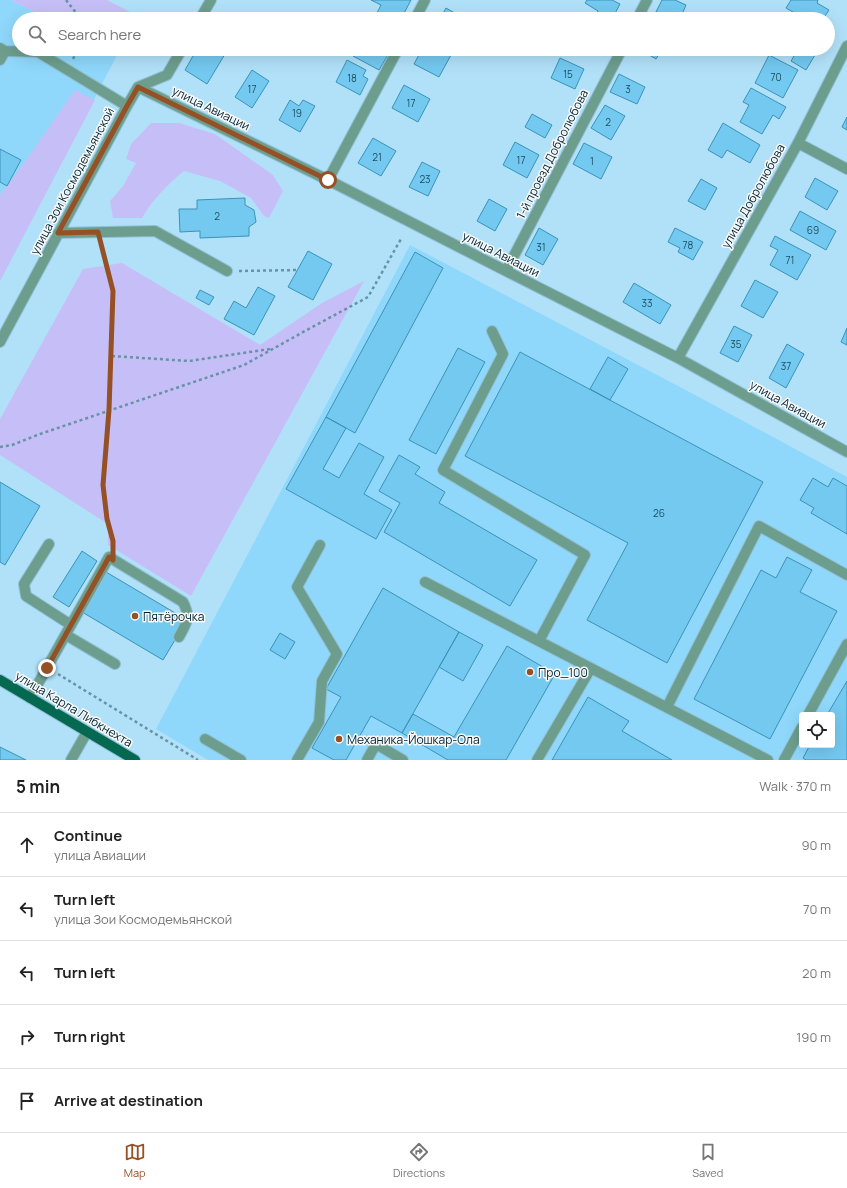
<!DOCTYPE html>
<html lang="en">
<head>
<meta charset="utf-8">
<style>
	:root { --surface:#fff; --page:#f2f2f2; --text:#222; --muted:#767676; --line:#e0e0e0; --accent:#955025 }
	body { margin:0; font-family:Manrope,sans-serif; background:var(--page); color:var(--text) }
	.controls { position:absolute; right:12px; bottom:12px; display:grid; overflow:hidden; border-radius:4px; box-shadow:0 4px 16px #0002 }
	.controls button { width:36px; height:36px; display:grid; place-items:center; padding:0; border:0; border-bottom:1px solid var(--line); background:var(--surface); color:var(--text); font:20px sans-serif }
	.stop { position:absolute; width:12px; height:12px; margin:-9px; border:3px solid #955025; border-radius:50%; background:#fff }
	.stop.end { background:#955025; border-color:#fff; box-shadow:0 1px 4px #0008 }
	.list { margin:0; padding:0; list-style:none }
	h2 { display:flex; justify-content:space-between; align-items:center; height:52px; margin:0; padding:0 16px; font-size:17px }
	h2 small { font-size:13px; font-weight:400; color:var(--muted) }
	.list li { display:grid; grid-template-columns:26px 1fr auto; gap:12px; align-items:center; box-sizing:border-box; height:64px; padding:0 16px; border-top:1px solid var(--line) }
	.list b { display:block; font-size:15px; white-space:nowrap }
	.list p { margin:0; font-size:13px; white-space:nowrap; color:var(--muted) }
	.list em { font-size:13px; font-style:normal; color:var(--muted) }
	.icon { flex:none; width:22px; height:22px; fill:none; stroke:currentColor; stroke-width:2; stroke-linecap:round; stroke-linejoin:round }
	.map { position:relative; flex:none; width:847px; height:760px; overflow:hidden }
	.search { position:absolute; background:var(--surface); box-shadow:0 4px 16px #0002; left:12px; right:12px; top:12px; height:44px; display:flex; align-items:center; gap:10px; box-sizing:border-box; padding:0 14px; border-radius:22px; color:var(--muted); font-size:15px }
	.sheet { height:372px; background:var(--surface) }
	nav { display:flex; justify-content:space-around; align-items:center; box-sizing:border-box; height:56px; border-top:1px solid var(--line); background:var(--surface); font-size:11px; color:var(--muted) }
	nav a { display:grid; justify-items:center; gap:2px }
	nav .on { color:var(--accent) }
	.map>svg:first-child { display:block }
	.built { fill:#8fd8fb; fill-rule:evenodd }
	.green { fill:#c6bff7 }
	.building { fill:#74c9f0; stroke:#3b92b7 }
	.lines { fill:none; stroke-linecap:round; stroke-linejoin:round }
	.minor-casing { stroke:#91bfd5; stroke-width:12 }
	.major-casing { stroke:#91bfd5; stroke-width:12 }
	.path { stroke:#6792a7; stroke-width:2.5; stroke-dasharray:3 3; stroke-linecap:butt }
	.minor { stroke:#6d9e8d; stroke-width:10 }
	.major { stroke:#056851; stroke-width:10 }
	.route { stroke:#955025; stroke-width:5 }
	.poi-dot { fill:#955025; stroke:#fafafa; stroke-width:1.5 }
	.labels { text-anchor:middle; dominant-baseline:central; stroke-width:3; stroke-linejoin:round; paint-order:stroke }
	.number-label { font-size:10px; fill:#1d4d62 }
	.street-label { font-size:12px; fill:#002433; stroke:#fafafa }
	.poi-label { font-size:12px; fill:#002433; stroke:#fafafa; text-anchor:start }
</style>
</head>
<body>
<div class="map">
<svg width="847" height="760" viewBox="0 0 847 760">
	<rect width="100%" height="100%" fill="#b1e1f9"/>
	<path class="built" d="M0 0H11L48 19H19V49H106L117 55 0 281Z
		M410 245 697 396 847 477V760H208L156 729ZM802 715H832V745H802Z"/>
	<path class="green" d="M11 0H107L134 14 132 19H48Z
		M75 90 95 100 0 281V195L29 156Z
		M151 123H179L215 134 273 175 283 191 269 218 264 216 251 198 220 181 184 171C167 185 153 199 142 218H113L110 201 123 186 136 163 126 159 131 144Z
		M122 263 260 345 322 303 364 281 191 596 108 545V524L0 455V419L83 269Z"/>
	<path class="building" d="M371 0H411L401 19H383L376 15 381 5Z
		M587 0H612L620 4 612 19H596L594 18 598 11 585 3Z
		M662 0H675L686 5 680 19H671L656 12Z
		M791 0H818L817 3 829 10 823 19H805L786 8Z
		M446 8 465 19H440Z
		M197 49H228L207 84 185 70Z
		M357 49H382L389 53 379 70 353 56Z
		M422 49H439L451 55 439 77 414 64Z
		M639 49H662L656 59Z
		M793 49H810L808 51 815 55 806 70 791 61 797 51Z
		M769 55 798 70 783 98 755 83Z
		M560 58 584 69 575 89 551 78Z
		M347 60 366 70 363 76 368 79 360 95 336 82Z
		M252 70 269 81 252 108 235 97Z
		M619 74 645 87 637 104 610 92Z
		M404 85 430 99 418 122 392 108Z
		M751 88 786 107 779 119 773 115 762 134 740 122 749 105 743 102Z
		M290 100 299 106 303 100 315 106 300 132 279 120Z
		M605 105 625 116 611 140 591 128Z
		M532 114 552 125 545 138 525 127Z
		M847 117V130L842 127Z
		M723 123 760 145 750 163 727 150 722 158 708 150Z
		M373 138 396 151 381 176 358 163Z
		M515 142 539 155 527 178 503 165Z
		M584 143 612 157 601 179 573 164Z
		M0 149 21 160 7 186 0 182Z
		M422 162 440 171 428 196 409 187Z
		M815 178 838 191 827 210 805 197Z
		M701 179 717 188 705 210 688 201Z
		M245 198V205L254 210 256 222 249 227V236L200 238V231L180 232 179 209H197V200Z
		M489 199 507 209 495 231 477 221Z
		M800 211 836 231 826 250 790 230Z
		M539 228 558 239 543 265 525 255Z
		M675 228 703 242 693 260 678 252 680 248 668 242Z
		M775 236 811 255 797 280 770 265 778 250 770 246Z
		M308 251 332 264 313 300 288 287Z
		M415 252 443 268 355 433 326 417Z
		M755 280 778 292 763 318 741 306Z
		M634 283 671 305 660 324 623 302Z
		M258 287 275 296 254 335 224 319 234 301 246 308Z
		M200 290 214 297 209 305 196 298Z
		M734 326 752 335 738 362 720 353Z
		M847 328V345L841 342Z
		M787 344 804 354 786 388 769 378Z
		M458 348 485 362 436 454 409 440Z
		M520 352 763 482 667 663 587 620 628 543 465 456Z
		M608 357 628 369 610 400 590 389Z
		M326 417 346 428 323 469 339 478 359 443 384 457 364 494 392 510 376 539 286 489Z
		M399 455 420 467 415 474 445 492 439 503 537 560 510 606 384 532 400 503 379 491Z
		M813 478 828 487 833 478 847 486V534L811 513 814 508 800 500Z
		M0 482 40 506 5 565 0 562Z
		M82 551 97 561 69 607 53 597Z
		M787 557 812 570 800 592 837 611 770 739 694 699 761 570 776 578Z
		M106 572 187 620 163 660 82 612Z
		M383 588 459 632 402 733 371 716 346 760H334L312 748 341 697 326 689Z
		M459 632 483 645 463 681 439 667Z
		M280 633 295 642 285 659 270 650Z
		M507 646 555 674 506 760H448L402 733 413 714 454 737Z
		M847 681V760H806L803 758 810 745H832V715H827Z
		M588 697 629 721 622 731 672 760H552Z
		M0 747 26 760H0Z"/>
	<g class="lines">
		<defs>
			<path id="minor" d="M200 19 211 0
				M415 19 425 0
				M637 19 647 0
				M0 48 5 51 38 52 127 106
				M0 60 5 51
				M138 87 328 180 506 271 678 358 847 452
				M798 143 847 169
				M328 180 398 49
				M58 233 155 231 227 271
				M506 271 622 49
				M492 331 503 354 443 470 585 555 539 641
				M0 342 127 106 138 87 167 75 182 49
				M678 358 798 143 847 46
				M49 544 24 584 26 596 71 625
				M425 582 768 760
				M66 635 115 664
				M30 698 109 557 183 602C191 618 187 622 179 637
				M667 707 759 526 847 575
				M808 715 847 644
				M205 739 241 760
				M71 760 87 732
				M297 760 319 722 322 681 337 654 297 587 320 545
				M367 760 376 744 403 760
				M537 760 591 668
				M784 760 802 727"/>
			<path id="major" d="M0 680 135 760"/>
		</defs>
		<use href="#minor" class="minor-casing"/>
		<use href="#major" class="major-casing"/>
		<path class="path" d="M66 0 81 19
			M73 59 78 49
			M101 244 113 291 109 410 103 485 107 519 113 546
			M239 271 298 270
			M112 356 189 361 270 349
			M0 447 12 445 40 434 244 365 305 331 368 297 401 239
			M58 674 198 760"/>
		<use href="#minor" class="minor"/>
		<use href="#major" class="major"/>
	</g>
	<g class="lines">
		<path class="route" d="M47 668 109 557 113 560V541L107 519 103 485 109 410 113 291 98 232 58 233 127 106 138 87 328 180"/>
	</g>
	<g class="poi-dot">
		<circle cx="135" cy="616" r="4"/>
		<circle cx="530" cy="672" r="4"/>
		<circle cx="339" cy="739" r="4"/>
	</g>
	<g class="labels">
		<g class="number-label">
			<text x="568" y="74">15</text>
			<text x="776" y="77">70</text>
			<text x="352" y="78">18</text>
			<text x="252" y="89">17</text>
			<text x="628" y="89">3</text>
			<text x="411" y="103">17</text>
			<text x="297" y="113">19</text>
			<text x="608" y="122">2</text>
			<text x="377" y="157">21</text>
			<text x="521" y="160">17</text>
			<text x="592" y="161">1</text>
			<text x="425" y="179">23</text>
			<text x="217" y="216">2</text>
			<text x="813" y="230">69</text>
			<text x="688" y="245">78</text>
			<text x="541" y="247">31</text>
			<text x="790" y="260">71</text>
			<text x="647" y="303">33</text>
			<text x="736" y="344">35</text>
			<text x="786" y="366">37</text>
			<text x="659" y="513">26</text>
		</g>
		<g class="street-label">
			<text transform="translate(211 108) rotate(26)">улица Авиации</text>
			<text transform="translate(552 154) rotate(-63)">1-й проезд Добролюбова</text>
			<text transform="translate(72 181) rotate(-62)">улица Зои Космодемьянской</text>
			<text transform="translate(753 196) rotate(-61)">улица Добролюбова</text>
			<text transform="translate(501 254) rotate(27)">улица Авиации</text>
			<text transform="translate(788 404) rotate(29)">улица Авиации</text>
			<text transform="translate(74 709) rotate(31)">улица Карла Либкнехта</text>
		</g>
		<g class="poi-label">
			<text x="143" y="616">Пятёрочка</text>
			<text x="538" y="672">Про_100</text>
			<text x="347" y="739">Механика-Йошкар-Ола</text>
		</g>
	</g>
</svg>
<div class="controls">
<button><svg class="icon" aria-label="locate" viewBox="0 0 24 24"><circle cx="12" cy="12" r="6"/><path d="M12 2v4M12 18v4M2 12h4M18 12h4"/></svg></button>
</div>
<div class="stop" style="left:328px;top:180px"></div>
<div class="stop end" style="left:47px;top:668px"></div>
<div class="search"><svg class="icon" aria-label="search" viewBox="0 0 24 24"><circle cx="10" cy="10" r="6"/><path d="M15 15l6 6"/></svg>Search here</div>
</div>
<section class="sheet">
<h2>5 min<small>Walk · 370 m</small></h2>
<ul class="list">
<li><svg class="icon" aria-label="ahead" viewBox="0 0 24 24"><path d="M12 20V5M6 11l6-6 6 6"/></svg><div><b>Continue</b><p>улица Авиации</p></div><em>90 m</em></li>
<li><svg class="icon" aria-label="left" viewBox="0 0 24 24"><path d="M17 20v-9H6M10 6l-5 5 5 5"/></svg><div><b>Turn left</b><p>улица Зои Космодемьянской</p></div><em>70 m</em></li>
<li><svg class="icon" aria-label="left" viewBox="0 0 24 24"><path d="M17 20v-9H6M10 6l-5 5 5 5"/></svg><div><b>Turn left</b></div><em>20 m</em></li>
<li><svg class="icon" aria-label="right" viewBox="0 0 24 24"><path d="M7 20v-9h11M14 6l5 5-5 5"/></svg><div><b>Turn right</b></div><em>190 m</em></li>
<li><svg class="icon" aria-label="arrive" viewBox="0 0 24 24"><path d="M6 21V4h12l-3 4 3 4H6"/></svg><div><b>Arrive at destination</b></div></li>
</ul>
</section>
<nav>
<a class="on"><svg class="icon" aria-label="map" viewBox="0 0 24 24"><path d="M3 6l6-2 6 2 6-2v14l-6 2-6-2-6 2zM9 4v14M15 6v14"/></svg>Map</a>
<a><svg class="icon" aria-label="directions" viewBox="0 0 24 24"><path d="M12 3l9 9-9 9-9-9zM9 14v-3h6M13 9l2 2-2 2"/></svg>Directions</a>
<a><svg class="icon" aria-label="saved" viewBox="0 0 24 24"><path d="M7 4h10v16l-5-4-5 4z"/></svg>Saved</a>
</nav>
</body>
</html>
